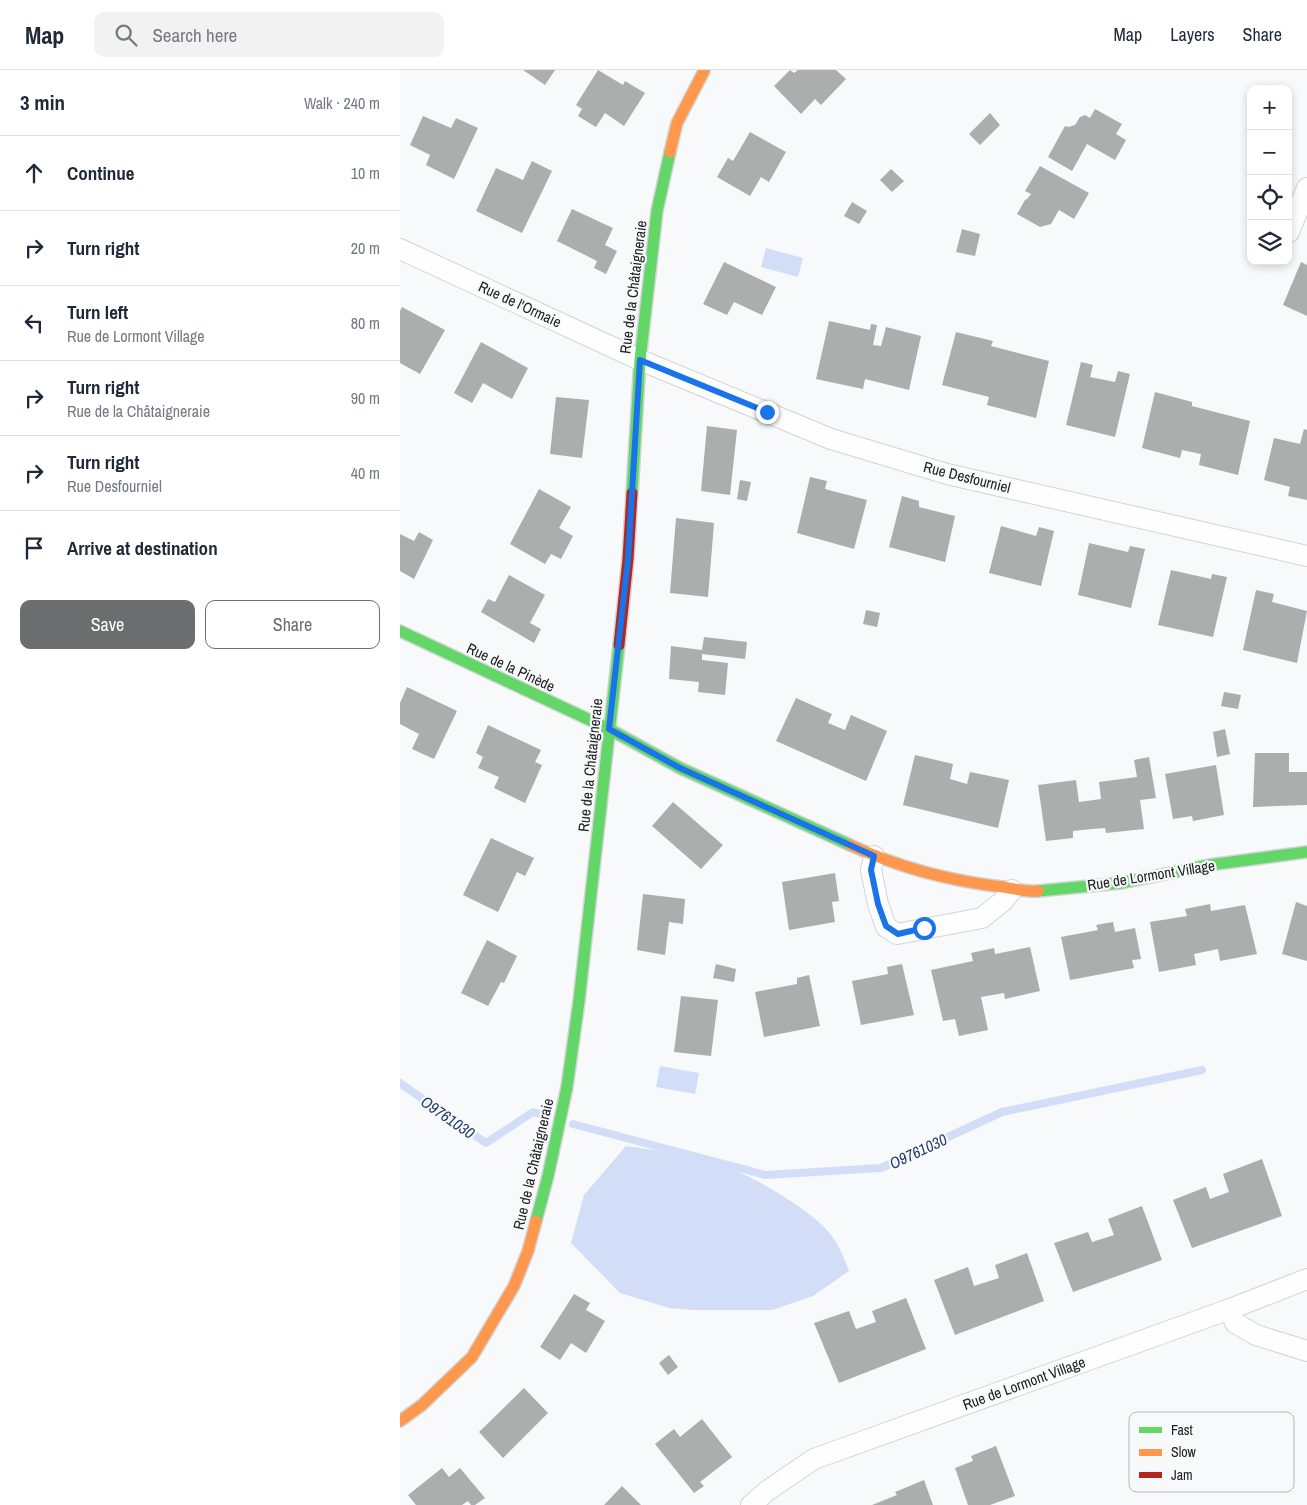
<!DOCTYPE html>
<html lang="en">
<head>
<meta charset="utf-8">
<style>
	:root { --surface:#fff; --page:#f2f2f3; --text:#1f2937; --muted:#747a83; --line:#e0e1e3; --accent:#6c6d6e }
	body { margin:0; font-family:"Archivo Narrow",sans-serif; background:var(--page); color:var(--text) }
	.controls { position:absolute; right:15px; top:15px; display:grid; overflow:hidden; border-radius:10px; box-shadow:0 2px 8px #0003 }
	.controls button { width:45px; height:45px; display:grid; place-items:center; padding:0; border:0; border-bottom:1px solid var(--line); background:var(--surface); color:var(--text); font:25px sans-serif }
	.stop { position:absolute; width:15px; height:15px; margin:-11px; border:4px solid #1a73e8; border-radius:50%; background:#fff }
	.stop.end { background:#1a73e8; border-color:#fff; box-shadow:0 1px 5px #0008 }
	.list { margin:0; padding:0; list-style:none }
	h2 { display:flex; justify-content:space-between; align-items:center; height:65px; margin:0; padding:0 20px; font-size:21px }
	h2 small { font-size:16px; font-weight:400; color:var(--muted) }
	.list li { display:grid; grid-template-columns:32px 1fr auto; gap:15px; align-items:center; box-sizing:border-box; height:75px; padding:0 20px; border-top:1px solid var(--line) }
	.list b { display:block; font-size:19px; white-space:nowrap }
	.list p { margin:0; font-size:16px; white-space:nowrap; color:var(--muted) }
	.list em { font-size:16px; font-style:normal; color:var(--muted) }
	.actions { display:flex; gap:10px; padding:15px 20px }
	.actions a { flex:1; padding:11px 0; border:1px solid var(--accent); border-radius:10px; text-align:center; font-size:18px; color:var(--accent) }
	.actions .main { background:var(--accent); color:#fff }
	.icon { flex:none; width:28px; height:28px; fill:none; stroke:currentColor; stroke-width:2; stroke-linecap:round; stroke-linejoin:round }
	.map { position:relative; flex:none; width:907px; height:1435px; overflow:hidden }
	header { display:flex; align-items:center; gap:30px; box-sizing:border-box; height:70px; padding:0 25px; background:var(--surface); border-bottom:1px solid var(--line) }
	header strong { font-size:24px }
	nav { display:flex; gap:28px; margin-inline-start:auto; font-size:18px }
	.search { width:350px; height:45px; background:var(--page); display:flex; align-items:center; gap:12px; box-sizing:border-box; padding:0 18px; border-radius:10px; color:var(--muted); font-size:19px }
	main { display:flex }
	aside { flex:1; background:var(--surface) }
	.map>svg:first-child { display:block }
	.water { fill:#d2def8 }
	.lines { fill:none; stroke-linecap:round; stroke-linejoin:round }
	.stream { stroke:#d2def8; stroke-width:8 }
	.building { fill:#acadad }
	.street-casing { stroke:#d3d4d5; stroke-width:22 }
	.fast-casing { stroke:#d3d4d5; stroke-width:14 }
	.slow-casing { stroke:#d3d4d5; stroke-width:14 }
	.jam-casing { stroke:#d3d4d5; stroke-width:14 }
	.street { stroke:#fefefe; stroke-width:20 }
	.fast { stroke:#63d668; stroke-width:11 }
	.slow { stroke:#ff974d; stroke-width:11 }
	.jam { stroke:#b3261e; stroke-width:11 }
	.route { stroke:#1a73e8; stroke-width:6 }
	.labels { text-anchor:middle; dominant-baseline:central; stroke-width:4.5; stroke-linejoin:round; paint-order:stroke }
	.street-label { font-size:15px; fill:#212223; stroke:#f7f9fb }
	.water-label { font-size:16px; font-style:italic; fill:#273c69; stroke:#f7f9fb }
	.key { fill:#f7f9fb; stroke:#b7b8ba; stroke-width:1 }
	.key-label { font-size:14px; fill:#212223 }
</style>
</head>
<body>
<header>
<strong>Map</strong>
<div class="search"><svg class="icon" aria-label="search" viewBox="0 0 24 24"><circle cx="10" cy="10" r="6"/><path d="M15 15l6 6"/></svg>Search here</div>
<nav><a>Map</a><a>Layers</a><a>Share</a></nav>
</header>
<main>
<aside>
<h2>3 min<small>Walk · 240 m</small></h2>
<ul class="list">
<li><svg class="icon" aria-label="ahead" viewBox="0 0 24 24"><path d="M12 20V5M6 11l6-6 6 6"/></svg><div><b>Continue</b></div><em>10 m</em></li>
<li><svg class="icon" aria-label="right" viewBox="0 0 24 24"><path d="M7 20v-9h11M14 6l5 5-5 5"/></svg><div><b>Turn right</b></div><em>20 m</em></li>
<li><svg class="icon" aria-label="left" viewBox="0 0 24 24"><path d="M17 20v-9H6M10 6l-5 5 5 5"/></svg><div><b>Turn left</b><p>Rue de Lormont Village</p></div><em>80 m</em></li>
<li><svg class="icon" aria-label="right" viewBox="0 0 24 24"><path d="M7 20v-9h11M14 6l5 5-5 5"/></svg><div><b>Turn right</b><p>Rue de la Châtaigneraie</p></div><em>90 m</em></li>
<li><svg class="icon" aria-label="right" viewBox="0 0 24 24"><path d="M7 20v-9h11M14 6l5 5-5 5"/></svg><div><b>Turn right</b><p>Rue Desfourniel</p></div><em>40 m</em></li>
<li><svg class="icon" aria-label="arrive" viewBox="0 0 24 24"><path d="M6 21V4h12l-3 4 3 4H6"/></svg><div><b>Arrive at destination</b></div></li>
</ul>
<div class="actions"><a class="main">Save</a><a>Share</a></div>
</aside>
<div class="map">
<svg width="907" height="1435" viewBox="0 0 907 1435">
	<rect width="100%" height="100%" fill="#f8f9fa"/>
	<path class="water" d="M366 178 403 188 398 207 361 197Z
		M260 996 299 1003 295 1024 256 1017Z
		M226 1076C254 1080 282 1084 309 1091 341 1099 398 1132 422 1155 436 1168 443 1184 449 1201L413 1226 372 1240H293L269 1238 220 1223 171 1173 184 1125Z"/>
	<g class="lines">
		<path class="stream" d="M0 1013 86 1073 133 1042 147 1046
			M173 1054 365 1105 481 1098 602 1042 802 1000"/>
	</g>
	<path class="building" d="M123 0H155L145 15Z
		M198 0 223 15 225 11 245 23 224 56 205 43 196 57 178 46 182 39 176 35Z
		M390 0 394 3 398 0H436L446 9 421 35 415 29 401 44 374 16Z
		M695 39 722 54 716 64 726 70 715 90 687 74 672 101 648 87 665 56 668 57 675 55 680 47 685 45 690 48Z
		M590 43 600 55 580 75 569 64Z
		M23 46 51 58 56 48 78 58 54 109 26 95 30 85 10 75Z
		M350 62 386 82 369 112 361 107 350 126 317 107 328 88 333 91Z
		M132 91 152 101 122 163 76 141 96 98 123 110Z
		M640 96 689 123 674 149 659 140 651 154 640 157 617 144 625 130 627 129 631 124 625 121Z
		M491 99 504 111 492 122 480 110Z
		M452 132 467 141 459 154 444 146Z
		M172 139 213 158 205 175 217 181 206 204 194 198 197 191 157 171Z
		M562 159 580 164 575 186 556 182Z
		M324 192 376 217 362 245 334 232 327 245 303 234Z
		M901 192 907 195V246L883 235Z
		M2 237 45 260 20 304 0 293V241Z
		M429 251 470 260 471 254 477 255 473 275 481 276 486 257 521 266 509 320 465 309 463 319 416 309Z
		M556 262 593 271 591 276 649 291 636 348 587 335 589 327 542 315Z
		M81 272 128 298 112 329 83 313 72 333 54 323Z
		M681 292 693 295 690 307 715 312 718 301 730 304 715 367 666 355Z
		M755 322 792 332V336L850 351 838 405 799 395 801 384 782 380 780 388 742 378Z
		M156 327 189 330 182 388 150 384Z
		M307 356 337 360 330 425 301 421Z
		M904 359 907 360V430L888 426 890 417 864 410 874 368 900 374Z
		M410 407 427 411 425 419 467 430 454 479 397 463Z
		M340 410 351 412 347 431 337 429Z
		M139 419 171 437 159 458 173 466 161 489 151 484 145 494 110 474Z
		M502 426 519 431V437L555 446 545 492 489 477Z
		M276 448 314 453 308 527 270 523Z
		M601 456 636 466 639 457 654 461 641 516 589 503Z
		M19 462 33 470 14 509 0 501V464L14 471Z
		M689 473 728 482 730 476 745 479 731 538 678 525Z
		M771 500 811 509 812 504 827 507 813 567 758 555Z
		M109 505 145 525 130 553 141 559 134 573 81 542 88 529 95 532Z
		M856 520 874 524 872 532 907 541 897 593 843 580Z
		M466 540 480 543 477 557 463 554Z
		M304 567 347 572 345 589 302 584V590L328 593 325 625 298 622 299 612 269 609 271 576 302 580Z
		M7 617 57 641 34 689 12 679 19 664 0 654V633Z
		M824 622 841 625 838 639 821 636Z
		M396 628 432 644 428 653 445 660 451 645 487 661 466 711 376 671Z
		M88 655 141 680 135 692 142 695 125 733 94 718 99 707 78 698 83 687 76 683Z
		M825 659 830 684 817 687 813 662Z
		M855 683H889V702H907V735L853 737Z
		M515 685 553 694 550 709 567 714 570 702 609 710 598 758 503 735Z
		M749 687 756 728 740 730 744 759 706 763 705 758 692 759 673 761V768L646 771 638 715 676 710 679 732 701 729 699 712 737 707 734 690Z
		M816 695 824 745 793 751 792 746 773 749 765 704Z
		M273 732 323 775 301 799 252 756Z
		M91 768 134 788 125 806 117 802 98 842 63 825Z
		M435 803 439 831 432 832 435 852 389 860 382 812Z
		M243 824 285 829 283 854 269 852 265 885 237 880Z
		M896 832 907 836V891L882 884Z
		M810 834 811 841 845 835 857 884 820 891 818 879 794 884 796 895 759 902 750 852 787 846 785 839Z
		M713 852 715 862 735 858 741 889 732 890 734 898 670 910 661 867 698 860 696 855Z
		M87 870 117 886 104 913 101 912 88 936 61 923Z
		M630 877 640 921 605 929 604 923 581 927 588 960 559 966 555 949 543 951 531 900 573 891 571 883 594 878 595 884Z
		M316 894 336 899 334 912 313 908Z
		M502 894 514 945 461 955 452 911 488 904 487 897Z
		M409 905 420 956 364 967 355 922 397 914V908Z
		M281 926 318 930 311 986 274 982Z
		M862 1089 882 1146 792 1178 773 1130 806 1117 810 1129 829 1122 823 1104Z
		M742 1136 762 1190 673 1222 654 1173 688 1162 692 1172 714 1165 708 1149Z
		M627 1183 644 1231 555 1265 534 1210 568 1197 574 1216 599 1208 595 1195Z
		M174 1224 190 1233 186 1240 205 1251 186 1283 171 1273 160 1290 140 1277Z
		M506 1228 526 1279 439 1313 414 1253 449 1241 456 1259 476 1252 472 1241Z
		M269 1285 278 1297 268 1305 259 1293Z
		M124 1318 148 1343 103 1388 79 1362Z
		M302 1349 332 1387 300 1412 304 1416 294 1423 255 1374 274 1359 280 1367Z
		M596 1376 615 1426 590 1435H568L555 1398 573 1391 571 1386Z
		M42 1398 49 1407 60 1398 85 1428 75 1435H71L68 1431 62 1435H16L8 1425Z
		M524 1410 533 1435H472L497 1425 495 1422Z
		M222 1416 241 1435H204Z"/>
	<g class="lines">
		<defs>
			<path id="street" d="M889 162 907 118
				M0 179 240 290 431 369 547 404 907 486
				M474 786 471 800 478 834 486 857 497 864 582 848 603 831 612 820
				M830 1239 835 1253 856 1265 907 1281
				M351 1435 367 1421 414 1389 830 1239 907 1209"/>
			<path id="fast" d="M232 423 240 290 257 141 270 82
				M0 561 209 659 280 698 450 775
				M638 821 721 813 809 795 907 782
				M136 1151 148 1106 167 1017 179 931 219 575"/>
			<path id="slow" d="M270 82 277 53 304 1
				M450 775C498 797 550 811 603 817 614 819 627 822 638 821
				M0 1351 22 1335 72 1287 114 1216 128 1181 136 1151"/>
			<path id="jam" d="M219 575 228 489 232 423"/>
		</defs>
		<use href="#street" class="street-casing"/>
		<use href="#fast" class="fast-casing"/>
		<use href="#slow" class="slow-casing"/>
		<use href="#jam" class="jam-casing"/>
		<use href="#street" class="street"/>
		<use href="#fast" class="fast"/>
		<use href="#slow" class="slow"/>
		<use href="#jam" class="jam"/>
	</g>
	<g class="lines">
		<path class="route" d="M367 342 240 290 228 489 209 659 280 698 474 786 471 800 478 834 486 856 498 864 524 858"/>
	</g>
	<g class="labels">
		<g class="street-label">
			<text transform="translate(233 217) rotate(-83)">Rue de la Châtaigneraie</text>
			<text transform="translate(120 234) rotate(25)">Rue de l'Ormaie</text>
			<text transform="translate(567 407) rotate(14)">Rue Desfourniel</text>
			<text transform="translate(111 597) rotate(25)">Rue de la Pinède</text>
			<text transform="translate(190 695) rotate(-84)">Rue de la Châtaigneraie</text>
			<text transform="translate(751 805) rotate(-9)">Rue de Lormont Village</text>
			<text transform="translate(133 1094) rotate(-77)">Rue de la Châtaigneraie</text>
			<text transform="translate(624 1313) rotate(-20)">Rue de Lormont Village</text>
		</g>
		<g class="water-label">
			<text transform="translate(48 1047) rotate(35)">O9761030</text>
			<text transform="translate(518 1081) rotate(-25)">O9761030</text>
		</g>
	</g>
	<rect x="729" y="1342" width="165" height="80" rx="8" class="key"/>
	<rect x="739" y="1357" width="23" height="6" fill="#63d668"/>
	<rect x="739" y="1379" width="23" height="7" fill="#ff974d"/>
	<rect x="739" y="1402" width="23" height="6" fill="#b3261e"/>
	<g class="key-label">
		<text x="771" y="1365">Fast</text>
		<text x="771" y="1387">Slow</text>
		<text x="771" y="1410">Jam</text>
	</g>
</svg>
<div class="controls">
<button>+</button>
<button>−</button>
<button><svg class="icon" aria-label="locate" viewBox="0 0 24 24"><circle cx="12" cy="12" r="6"/><path d="M12 2v4M12 18v4M2 12h4M18 12h4"/></svg></button>
<button><svg class="icon" aria-label="layers" viewBox="0 0 24 24"><path d="M12 4l9 5-9 5-9-5zM3 14l9 5 9-5"/></svg></button>
</div>
<div class="stop" style="left:524px;top:858px"></div>
<div class="stop end" style="left:367px;top:342px"></div>
</div>
</main>
</body>
</html>
